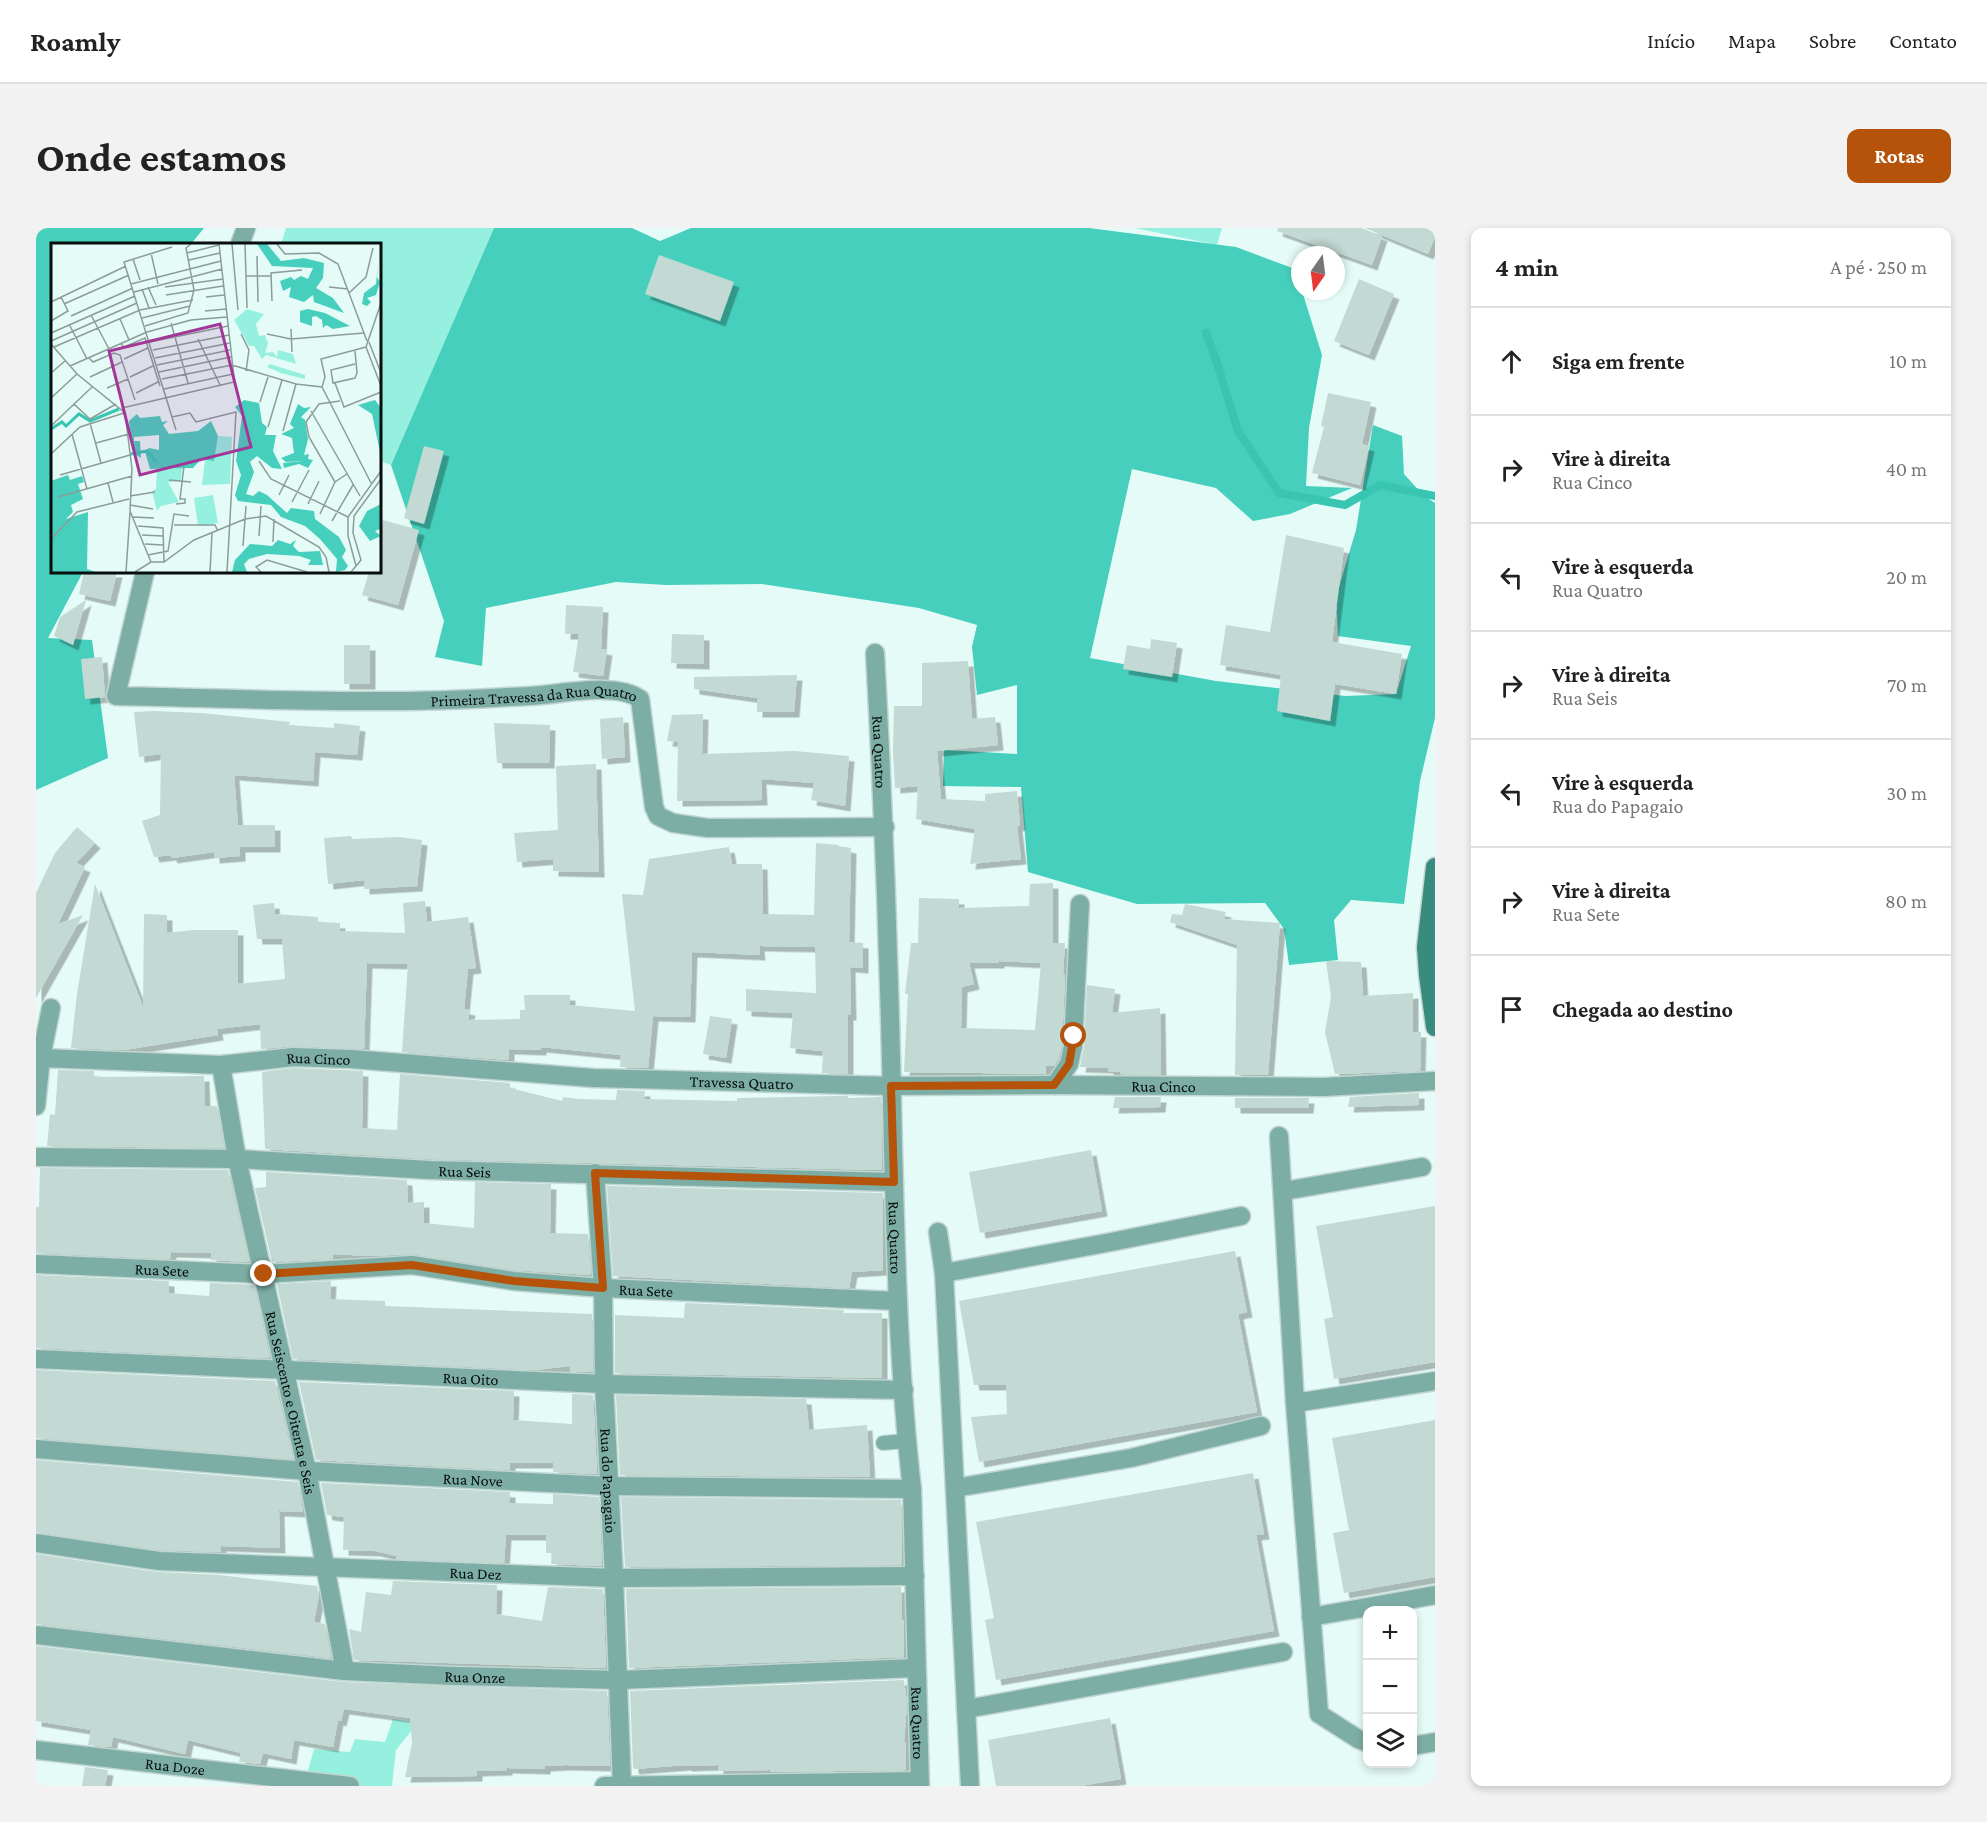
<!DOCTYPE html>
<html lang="pt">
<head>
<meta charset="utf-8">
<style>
	:root { --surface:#fff; --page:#f2f2f2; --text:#222; --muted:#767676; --line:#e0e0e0; --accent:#b45309 }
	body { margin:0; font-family:"Crimson Pro",serif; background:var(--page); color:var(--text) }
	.controls { position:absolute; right:18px; bottom:18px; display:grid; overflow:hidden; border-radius:12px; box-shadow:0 3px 9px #0003 }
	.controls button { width:54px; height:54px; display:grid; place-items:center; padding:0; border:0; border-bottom:2px solid var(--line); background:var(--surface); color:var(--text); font:30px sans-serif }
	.compass { position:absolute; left:1255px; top:18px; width:54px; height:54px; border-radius:50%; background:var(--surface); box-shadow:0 3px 9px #0003; rotate:194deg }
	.stop { position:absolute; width:18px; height:18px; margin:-14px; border:4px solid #b45309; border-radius:50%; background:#fff }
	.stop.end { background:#b45309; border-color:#fff; box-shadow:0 2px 6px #0008 }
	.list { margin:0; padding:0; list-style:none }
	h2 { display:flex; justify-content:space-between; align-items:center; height:78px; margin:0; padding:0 24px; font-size:26px }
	h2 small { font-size:20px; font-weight:400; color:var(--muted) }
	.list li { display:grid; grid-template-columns:39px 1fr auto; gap:18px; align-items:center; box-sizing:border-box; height:108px; padding:0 24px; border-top:2px solid var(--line) }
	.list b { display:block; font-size:22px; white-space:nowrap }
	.list p { margin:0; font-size:20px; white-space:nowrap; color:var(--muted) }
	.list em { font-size:20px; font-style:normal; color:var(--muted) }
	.icon { flex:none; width:33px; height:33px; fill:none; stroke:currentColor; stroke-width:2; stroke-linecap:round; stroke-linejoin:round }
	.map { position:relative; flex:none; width:1399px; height:1558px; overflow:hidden; border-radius:12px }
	header { display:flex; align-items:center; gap:36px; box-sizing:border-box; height:84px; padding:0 30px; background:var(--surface); border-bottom:2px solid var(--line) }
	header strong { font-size:28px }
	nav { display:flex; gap:33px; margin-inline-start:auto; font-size:21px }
	.intro { display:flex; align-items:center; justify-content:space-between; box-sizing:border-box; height:144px; padding:0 36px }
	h1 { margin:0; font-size:42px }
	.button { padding:15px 27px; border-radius:12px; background:var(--accent); color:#fff; font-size:21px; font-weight:700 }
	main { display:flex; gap:36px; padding:0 36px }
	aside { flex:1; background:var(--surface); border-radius:12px; box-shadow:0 3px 9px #0003 }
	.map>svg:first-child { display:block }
	.green { fill:#96f0e0 }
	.forest { fill:#46cfbc }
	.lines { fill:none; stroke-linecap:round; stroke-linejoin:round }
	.stream { stroke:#38c5b2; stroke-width:8 }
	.building { fill:#c3d9d4; fill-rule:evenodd; filter:url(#shadow) }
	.service-casing { stroke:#c1d5d2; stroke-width:16 }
	.minor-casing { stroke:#c1d5d2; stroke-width:21 }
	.secondary-casing { stroke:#c1d5d2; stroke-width:21 }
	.service { stroke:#7daea5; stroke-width:14 }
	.minor { stroke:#7daea5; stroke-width:18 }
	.secondary { stroke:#398b7e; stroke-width:18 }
	.route { stroke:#b45309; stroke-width:8 }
	.labels { text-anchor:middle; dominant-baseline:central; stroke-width:4.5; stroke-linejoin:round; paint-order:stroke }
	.street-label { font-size:16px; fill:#070e0d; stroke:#fff }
	.inset-river { fill:none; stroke:#38c5b2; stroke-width:3 }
	.inset-road { fill:none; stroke:#8c9c99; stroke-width:1.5 }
	.view { fill:#a23797; fill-opacity:0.15; stroke:#a23797; stroke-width:3 }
	.inset-edge { fill:none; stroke:#070e0d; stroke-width:3 }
</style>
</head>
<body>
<header>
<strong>Roamly</strong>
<nav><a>Início</a><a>Mapa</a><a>Sobre</a><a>Contato</a></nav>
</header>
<div class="intro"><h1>Onde estamos</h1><a class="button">Rotas</a></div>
<main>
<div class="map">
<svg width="1399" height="1558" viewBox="0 0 1399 1558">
	<defs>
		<filter id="shadow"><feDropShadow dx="5.5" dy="5.5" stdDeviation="0" flood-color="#0004"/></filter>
	</defs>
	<rect width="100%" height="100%" fill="#e5fbf7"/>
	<path class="green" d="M250 0H458L355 237 344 233V16H245Z
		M1099 0H1186L1181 17Z
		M419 1448 437 1452 430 1492 376 1502 360 1522 356 1558H314L269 1553 278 1521 314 1524 319 1511 349 1514 357 1491 374 1494 406 1491Z"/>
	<path class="forest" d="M0 0H168L155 16H16V344H47L12 410 56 412 72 530 0 562Z
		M458 0H596L624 13 655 0H1053L1200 19 1259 41 1264 63H1266L1286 127 1273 200 1270 258 1316 260 1254 286 1217 293 1180 260 1096 241 1054 430 1180 453 1309 468 1360 466 1375 418 1302 408 1300 369 1320 302 1337 197 1366 208 1368 246 1387 267 1399 275V490L1384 553 1368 676 1315 672 1298 692 1302 732 1253 737 1248 701 1229 675 1101 676 992 644 985 559 907 558 908 522 981 526V457L941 467 936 419 941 397 883 380 726 356 630 357 580 354 450 380 446 438 399 429 408 393 355 237Z"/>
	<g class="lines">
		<path class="stream" d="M1170 105 1180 132 1202 203 1243 265 1309 277 1344 257 1399 268"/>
	</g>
	<path class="building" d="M1242 0H1325L1346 8 1336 37 1241 3Z
		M1329 0H1399V9L1392 26Z
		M623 27 698 54 684 93 609 66Z
		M1323 51 1358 66 1333 127 1298 113Z
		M1292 165 1335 174 1326 216 1333 218 1324 257 1276 245 1288 199 1285 198Z
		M388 218 408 223 388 296 368 290Z
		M347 292 383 302 362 377 326 367 333 344H344V305Z
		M1250 307 1308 320 1296 414 1366 426 1360 466 1299 456 1294 493 1241 483 1245 447 1184 437 1190 397 1234 404Z
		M48 344H81L74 373 43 366Z
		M50 372 37 417 18 408 24 389Z
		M530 377 567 379 565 421 571 422 567 448 537 444 543 406H529Z
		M636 406 668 407V436L635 435Z
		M1115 411 1141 415 1136 449 1087 441 1091 417 1114 421Z
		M308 417H334V456H308Z
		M66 429 69 469 49 471 45 431Z
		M932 433 936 491 959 489 962 517 901 523 905 571 949 573V566L981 563 984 597 981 598 985 631 934 636 939 601 880 591 882 558 859 560 857 521 858 478H886V435Z
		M761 447 758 484H721V470L658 461V449Z
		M118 483 166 485 254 494 253 497 298 500V495L324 498 321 527 279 524 277 553 198 547 202 597H239V619H204V628L178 630V624L136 630 135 627 118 629 106 593 124 587 125 526 103 529 98 484Z
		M667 486 666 526 759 523 813 528 809 578 775 572 778 555 725 551 726 572 641 573 642 514 631 513 636 487Z
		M587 489 589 529 566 531 564 491Z
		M458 495 514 497 513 535H461Z
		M560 536 563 644 517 643V631L481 634 478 605 522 602 520 538Z
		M41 599 59 615 40 635 49 639 22 696 47 687 0 770V665L19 625Z
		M315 608 316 611 363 609 386 612 381 658 328 661V652L292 656 288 610Z
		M780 615 802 617V618L815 620 813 714 827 715V740L814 739 815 787H812V846L786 845 787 823 754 820 757 785 710 783V761L780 765 779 719 723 718 724 727 656 724 654 789 617 788 612 840 584 839 585 827 505 819V822L473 821V832L366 824 372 736 331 735 328 821 257 818 225 821 224 796 181 801 182 807 88 822 35 820 41 766 59 656 107 779 108 686 131 687V705L157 702H202V756L249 751 246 711H221L217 677 238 675 239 686 282 689V694L304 695V703L369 705 367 675 389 673 391 694 432 689 440 740 432 741 428 781 434 782 432 792 484 791V782H489L488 767H534V777L599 783 586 666 607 667 613 631 693 619 696 636H726L727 686 778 687Z
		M1017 655V715H1029L1027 746 1029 747 1026 816 1022 832 1018 838H1010V846L868 844 872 766H869L875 715H882L883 670 923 671V680L993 678 994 656ZM963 733 1005 735 999 802 925 800 926 759 938 756 933 735H963Z
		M1149 676 1190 684 1188 691 1244 695 1232 847H1199L1201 717 1134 694 1136 686 1146 687Z
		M1290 733 1325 734 1327 768 1377 765V804H1385L1384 843 1299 846 1289 804 1295 769Z
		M1051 757 1079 761 1076 785 1124 780 1125 847 1084 846V844L1072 843V840L1044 839 1048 819Z
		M674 788 696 791 690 830 667 826Z
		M257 840 327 843 326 900 361 902 364 846 474 855V860L526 873 527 869 542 871 580 872 581 862 609 863 608 871 701 873V870L803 868H812V870L845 869 846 942 394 931 229 921 226 844Z
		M22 842 58 843V849L168 848 169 878H181L188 920 11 918 14 886 19 887Z
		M1383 865V877L1312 879 1314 869Z
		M1079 869H1125L1124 879 1077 880Z
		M1199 870H1273L1272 880H1199Z
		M1055 922 1066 983 944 1005 933 944Z
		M4 940 192 942 213 1034 175 1032V1025L135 1024 134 1031 0 1025V979H3Z
		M230 944 371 952 372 975 388 974V995L438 1000 439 954 515 956 514 1005 552 1006 555 1047 479 1042 376 1026 334 1028 297 1026V1031L236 1034 219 960 230 959Z
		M571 958 847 965V1042L816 1044 813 1060 577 1048Z
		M1399 978V1134L1298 1151 1288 1091 1297 1089 1280 998Z
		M1199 1023 1211 1084 1202 1086 1221 1184 943 1234 935 1189 971 1186 970 1157H938L923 1073Z
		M0 1047 133 1053V1065L173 1068 174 1055 218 1057 234 1130 0 1120Z
		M295 1053 294 1071 349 1073V1078L556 1086 557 1144 534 1143V1138L499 1142 257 1131 241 1056Z
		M649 1075 808 1082 807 1085H846V1150L579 1145V1087L648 1090Z
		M0 1142 239 1153 257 1231 0 1210Z
		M263 1154 478 1163 477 1192 536 1196V1166L557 1167 561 1246 517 1244V1235H474V1242L280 1232Z
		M580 1167 770 1171 773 1202 831 1197 834 1249 584 1247Z
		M1399 1192V1349L1308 1365 1297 1305 1313 1302 1296 1210Z
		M0 1232 262 1254 267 1284 243 1283 244 1320 185 1318V1324L124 1322 0 1304Z
		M1217 1245 1228 1306 1220 1307 1238 1403 960 1452 949 1392 958 1390 940 1294Z
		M285 1255 474 1264V1275L517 1276V1266L563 1269 566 1338 515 1336 516 1325H510V1307H470L468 1335 360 1331 361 1328 339 1323 307 1322 308 1289 291 1287Z
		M585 1269 865 1272 866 1337 589 1339Z
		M0 1326 121 1344 183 1347 281 1358 283 1367 278 1394 289 1396 295 1430 0 1396Z
		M357 1353 461 1357 460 1386 506 1393 512 1359 567 1361 570 1440 318 1432 313 1401 325 1404 330 1364 355 1367Z
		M865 1359 866 1392H868V1429L593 1440 590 1361Z
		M0 1418 308 1454 571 1463 574 1538 530 1537 509 1538V1541L471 1540V1542L441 1543V1548L369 1549 376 1515 374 1490 308 1481 305 1493 302 1492 297 1519 258 1512 255 1531 227 1525 224 1536 203 1534 205 1525 152 1512 149 1526 77 1509 75 1519 52 1517 55 1502 0 1493Z
		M868 1452 871 1475 868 1514H870V1542L734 1544V1542L682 1543V1537L650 1538V1537L598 1541 597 1539 594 1463Z
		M1074 1490 1085 1551 1044 1558H960L952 1512Z
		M49 1539 72 1542 69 1558H46Z"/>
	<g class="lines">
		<defs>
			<path id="service" d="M847 1215 870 1213"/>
			<g id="minor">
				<path d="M204 16 210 0"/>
				<path id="s1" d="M109 344 80 468C175 470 270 474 366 473 408 473 450 470 493 468 522 467 580 453 604 471L618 579 622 588 637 595 672 600 849 599"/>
				<path id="s2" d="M839 425C848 590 854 755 857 921 860 1034 863 1149 876 1261L884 1558"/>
				<path id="s3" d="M5 830 185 837 257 829 315 831 557 850 855 858 1019 857 1288 859 1399 853"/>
				<path id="s4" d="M185 837 201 931 271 1243 309 1443"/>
				<path d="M1019 857 1033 836 1037 818 1044 676"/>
				<path d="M0 878 5 830 15 780"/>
				<path d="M1243 908 1259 1175 1283 1486 1322 1511 1332 1515"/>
				<path id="s5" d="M0 929 201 931 394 942 858 954"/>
				<path id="s6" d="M559 945 567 1060 568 1156 578 1350 586 1558"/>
				<path d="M1248 963 1386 939"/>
				<path d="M902 1004 908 1045 934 1558"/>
				<path id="s7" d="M0 1036 228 1046 376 1037 478 1053 567 1060 862 1073"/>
				<path d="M908 1045 1070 1015 1205 988"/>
				<path id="s8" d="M0 1131 568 1156 868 1162"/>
				<path d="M1259 1175 1399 1153"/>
				<path id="s9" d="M0 1221 271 1243 573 1258 876 1261"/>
				<path d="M919 1260 1095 1230 1225 1198"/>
				<path id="s10" d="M0 1315 123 1333 578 1350 879 1348"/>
				<path d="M1275 1389 1399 1367"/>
				<path id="s11" d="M0 1407 309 1443 419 1448 583 1452 880 1440"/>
				<path d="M930 1481 1247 1424"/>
				<path d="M1376 1518 1399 1514"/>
				<path id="s12" d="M0 1522 314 1558"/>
				<path d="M568 1558 883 1553"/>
			</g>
			<path id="secondary" d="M1399 639 1390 719 1392 747 1399 799"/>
		</defs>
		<use href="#service" class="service-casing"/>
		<use href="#minor" class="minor-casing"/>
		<use href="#secondary" class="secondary-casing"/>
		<use href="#service" class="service"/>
		<use href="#minor" class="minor"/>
		<use href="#secondary" class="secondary"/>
	</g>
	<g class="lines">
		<path class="route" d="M228 1046 376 1037 478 1053 567 1060 559 945 858 954 855 858 1018 857 1033 836 1038 808"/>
	</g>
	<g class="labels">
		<g class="street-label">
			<text stroke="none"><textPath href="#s1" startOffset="546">Primeira Travessa da Rua Quatro</textPath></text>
			<text stroke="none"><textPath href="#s2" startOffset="99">Rua Quatro</textPath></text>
			<text stroke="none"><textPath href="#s3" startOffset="278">Rua Cinco</textPath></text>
			<text stroke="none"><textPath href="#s3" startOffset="702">Travessa Quatro</textPath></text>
			<text stroke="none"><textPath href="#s3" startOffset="1124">Rua Cinco</textPath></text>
			<text stroke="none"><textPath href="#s5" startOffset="429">Rua Seis</textPath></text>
			<text stroke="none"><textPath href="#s2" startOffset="585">Rua Quatro</textPath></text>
			<text stroke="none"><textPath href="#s7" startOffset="126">Rua Sete</textPath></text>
			<text stroke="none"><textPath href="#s7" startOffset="612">Rua Sete</textPath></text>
			<text stroke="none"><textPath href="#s8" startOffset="435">Rua Oito</textPath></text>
			<text stroke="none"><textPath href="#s4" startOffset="345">Rua Seiscento e Oitenta e Seis</textPath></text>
			<text stroke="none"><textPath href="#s9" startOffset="438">Rua Nove</textPath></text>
			<text stroke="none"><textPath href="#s6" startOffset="308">Rua do Papagaio</textPath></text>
			<text stroke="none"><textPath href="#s10" startOffset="441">Rua Dez</textPath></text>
			<text stroke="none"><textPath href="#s11" startOffset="441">Rua Onze</textPath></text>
			<text stroke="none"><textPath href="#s2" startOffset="1071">Rua Quatro</textPath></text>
			<text stroke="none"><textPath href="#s12" startOffset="140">Rua Doze</textPath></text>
		</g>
	</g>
	<g transform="translate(15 15)">
		<rect width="330" height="330" fill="#e5fbf7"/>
		<path d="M196 66 213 71 205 81 208 93 214 92 217 100 214 110 222 109 226 114 227 107 242 111 245 121 215 112 211 116 203 103H198L183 77ZM219 121 254 132V136L230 130 216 124ZM167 193 181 194 179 241 151 242 154 217 163 215ZM131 225 130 238 117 239 128 259 110 263 106 268 101 248 105 246 106 227ZM162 252 167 280 147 283 143 255Z" fill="#96f0e0"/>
		<path d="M206 1H216L230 18 253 15 273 20 272 35 265 45 282 55 293 70 263 59 262 52 253 59 238 54 240 44 232 48 229 38 240 34 243 37 250 33 257 36 262 25 221 23ZM327 20 326 34 329 39 325 52 316 55 320 59 316 63 311 61 313 50 325 41ZM257 66 274 70 299 83 282 86 275 82 272 85 271 77 265 73 261 74V83L249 79V68ZM193 157 208 160 211 180 216 184 214 192H225L222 208 231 226 221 225 206 213 199 219 203 229 195 251 202 253 208 248 216 252 236 270 240 265 263 268 264 276 288 294 295 307 291 314 297 323 294 327 285 329 286 316 269 296 254 283 230 274 220 262 187 258 184 252 190 232 185 218 191 173 184 164ZM324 157 330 165 329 209 321 171 307 162ZM247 161 253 165 260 164 250 174 254 177 257 196 253 212 258 211 257 216 262 217 257 225 248 221 233 225 232 220 252 218 235 219 230 215 243 210 241 195 230 191 243 185 239 181ZM86 171 89 175 109 173 111 179 117 178 112 182 118 191 147 188 160 178 167 193 163 218 150 216 142 225 99 226 94 209 91 210 98 205 108 207V192L83 194V198H89L90 215 82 210 78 178ZM17 232 19 237 31 233 33 239 27 241 32 256 20 262 22 269 15 276 37 269 36 326 45 329H0V238ZM330 261 329 286 324 288 330 293 319 298 308 283 316 268ZM227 297 239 301 245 297 242 303 248 309 269 308 272 322H257L260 317 248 313 216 311 198 316 193 321 196 329H181L184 317 199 301 221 303Z" fill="#46cfbc"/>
		<path class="inset-river" d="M0 186 11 179 15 183 28 171 39 178 68 166M80 211 96 208 105 219"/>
		<path class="inset-road" d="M168 1 184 143M181 1 187 67M194 1 196 65M226 1 234 11 268 10 287 21 316 98M121 4 73 19 125 187M100 10 107 41M136 10 168 2M206 13 207 59M82 16 89 37M138 17 169 10M195 33H220M80 41 170 18M97 44 105 62M114 44 172 36M278 44 297 46M91 46 98 65M83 49 171 26M298 50 315 34 322 5M115 52 172 43M155 54 173 52M221 58 220 30 251 27M0 59 75 23M330 60 315 104 330 143M13 61 78 32M154 68 175 66M40 72 58 106M20 73 82 45M91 75 139 63M69 76 78 97M0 78 17 68 10 54M120 80 137 140M18 81 36 116M94 83 137 70 143 47 135 5 140 1M240 86 241 109M96 89 140 77 176 74M0 90 84 53M190 91 198 107 195 128M216 91 240 96 313 90M147 96 169 142M0 98 86 60M99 99 177 83M318 99 330 130M0 101 26 131 74 170 81 226 79 268 100 319H113L143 297 194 276 215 273 268 304 275 314 278 329M70 101 73 104 94 95 109 143M3 104 89 67 142 57M102 107 178 92M304 108 306 130 304 135 282 140 280 127 304 121M38 115 42 119 63 110 69 112 84 157M104 115 179 100M73 116 97 105M106 122 179 107M181 122 245 141 271 144 320 240M19 123 96 89M108 129 180 114M0 130 14 118M39 134 71 119M79 134 102 123M111 136 181 122M284 140 293 164 330 149M271 144 274 134 270 116 315 104M56 145 77 136M113 146 182 131M85 150 107 139M0 155 26 131M209 159 217 134M23 161 39 176 65 161M71 165 183 139M260 168 309 253M121 174 139 170 145 179 185 169 176 329M39 180 50 220M0 183 41 144M217 184 231 137M232 188 245 141M21 191 36 246M45 200 78 191M1 210 29 184 73 170M208 218 220 236 297 274M9 232 79 212M118 237 140 239M284 239 258 194 255 179 268 161 289 158M57 240 62 259M228 252 238 232M79 253 104 249M7 254 81 233M241 259 258 227M125 261 134 260V256H129L133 223M257 261 268 238M79 262 102 266M269 271 284 239 296 231M82 274 103 275M281 278 302 242M123 282H164L167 288M87 283 112 285 113 319M91 292 112 293M208 293 210 263M0 296 26 269 78 256M222 299 223 276M94 301 112 302M192 303 195 263M97 312 117 308 123 271 138 273M305 323 297 293V274L330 228M75 329 79 269M84 329 100 319M159 329 161 290M210 329 205 324 216 317 256 329M300 329 310 317 302 290 303 273 330 236"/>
		<path class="view" d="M169 81 200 204 89 232 58 108Z"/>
		<rect width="330" height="330" class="inset-edge"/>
	</g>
</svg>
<div class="controls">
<button>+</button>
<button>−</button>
<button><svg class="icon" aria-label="layers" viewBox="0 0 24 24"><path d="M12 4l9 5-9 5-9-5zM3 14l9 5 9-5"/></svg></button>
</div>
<svg class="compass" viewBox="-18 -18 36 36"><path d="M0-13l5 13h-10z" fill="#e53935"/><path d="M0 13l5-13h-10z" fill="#767676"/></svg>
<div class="stop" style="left:1038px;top:808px"></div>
<div class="stop end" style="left:228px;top:1046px"></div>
</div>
<aside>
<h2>4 min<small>A pé · 250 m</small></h2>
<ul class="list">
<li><svg class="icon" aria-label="ahead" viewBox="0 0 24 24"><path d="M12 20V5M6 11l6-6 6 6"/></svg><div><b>Siga em frente</b></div><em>10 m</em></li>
<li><svg class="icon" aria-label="right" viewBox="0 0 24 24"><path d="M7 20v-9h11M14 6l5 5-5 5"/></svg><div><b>Vire à direita</b><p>Rua Cinco</p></div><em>40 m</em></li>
<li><svg class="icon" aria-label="left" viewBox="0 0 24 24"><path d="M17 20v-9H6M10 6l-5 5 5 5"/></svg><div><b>Vire à esquerda</b><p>Rua Quatro</p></div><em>20 m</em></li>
<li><svg class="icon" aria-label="right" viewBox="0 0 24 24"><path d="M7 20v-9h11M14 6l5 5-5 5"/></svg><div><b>Vire à direita</b><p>Rua Seis</p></div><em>70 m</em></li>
<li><svg class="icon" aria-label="left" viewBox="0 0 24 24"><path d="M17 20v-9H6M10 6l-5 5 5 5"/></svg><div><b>Vire à esquerda</b><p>Rua do Papagaio</p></div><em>30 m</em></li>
<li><svg class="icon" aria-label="right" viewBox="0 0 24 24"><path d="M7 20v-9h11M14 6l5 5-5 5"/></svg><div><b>Vire à direita</b><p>Rua Sete</p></div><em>80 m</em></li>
<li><svg class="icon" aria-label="arrive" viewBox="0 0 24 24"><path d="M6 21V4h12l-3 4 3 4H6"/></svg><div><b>Chegada ao destino</b></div></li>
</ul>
</aside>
</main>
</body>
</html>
